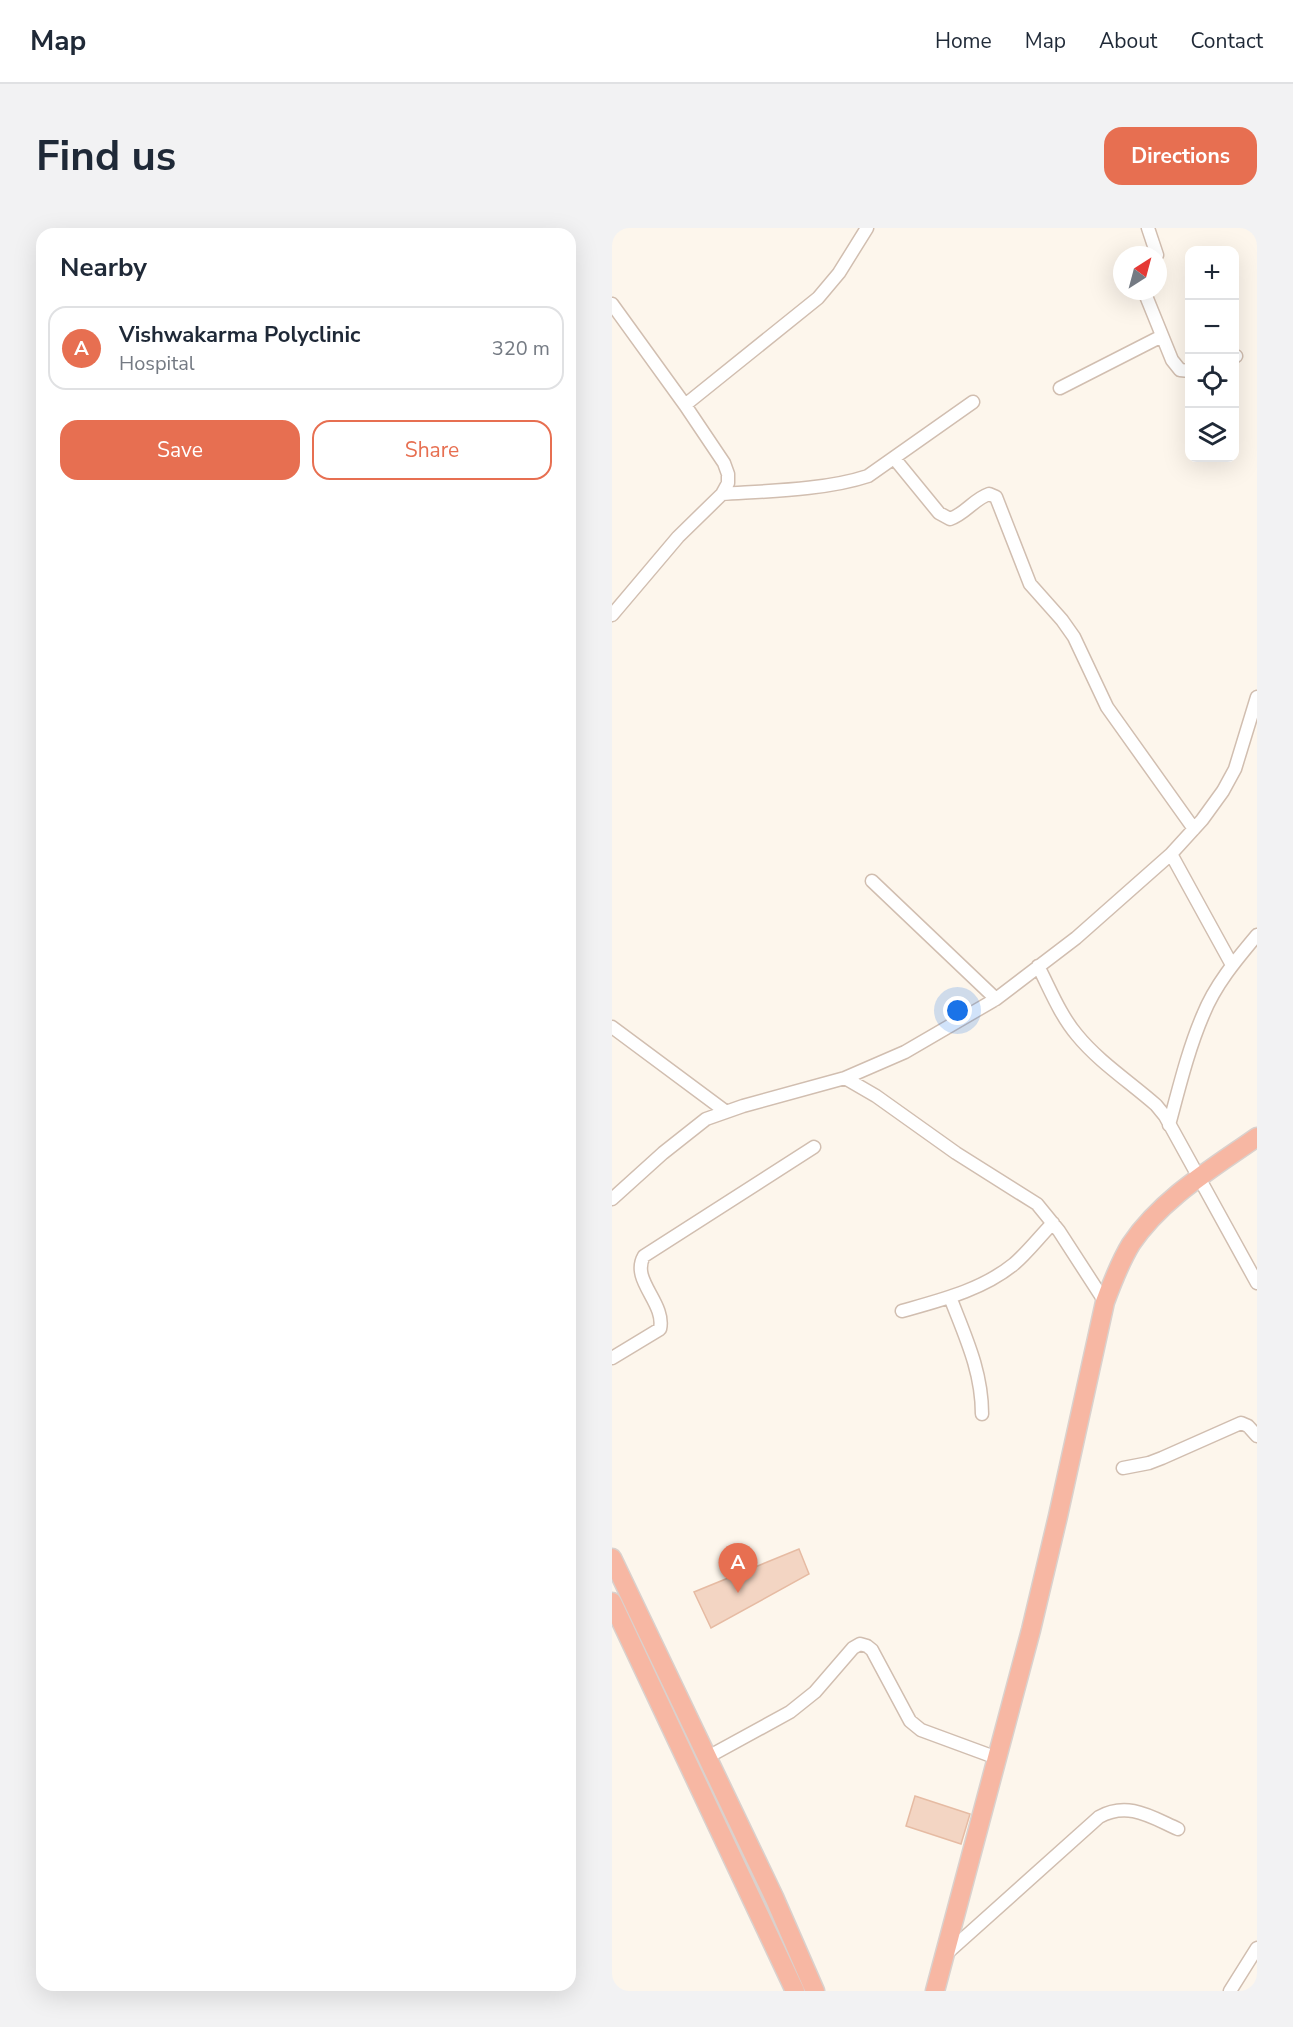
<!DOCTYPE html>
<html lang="en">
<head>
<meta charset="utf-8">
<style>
	:root { --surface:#fff; --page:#f2f2f3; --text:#1f2937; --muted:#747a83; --line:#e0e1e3; --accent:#e76f51 }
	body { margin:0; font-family:"Nunito Sans",sans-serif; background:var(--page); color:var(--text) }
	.controls { position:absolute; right:18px; top:18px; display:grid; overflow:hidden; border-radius:12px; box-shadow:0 6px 24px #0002 }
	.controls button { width:54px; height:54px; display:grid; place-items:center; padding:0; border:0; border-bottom:2px solid var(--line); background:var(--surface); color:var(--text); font:30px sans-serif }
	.compass { position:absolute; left:501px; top:18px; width:54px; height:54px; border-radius:50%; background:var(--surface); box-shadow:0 6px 24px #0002; rotate:36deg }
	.you { position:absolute; left:346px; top:783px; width:21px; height:21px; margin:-15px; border:4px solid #fff; border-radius:50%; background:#1a73e8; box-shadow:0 0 0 9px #1a73e833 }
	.badge { display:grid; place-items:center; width:39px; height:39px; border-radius:50%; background:var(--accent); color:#fff; font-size:20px; font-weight:700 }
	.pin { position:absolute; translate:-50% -50px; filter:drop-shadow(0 2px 3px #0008) }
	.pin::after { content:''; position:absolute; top:32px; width:21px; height:18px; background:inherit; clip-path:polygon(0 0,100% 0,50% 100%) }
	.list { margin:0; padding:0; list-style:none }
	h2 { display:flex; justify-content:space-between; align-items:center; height:78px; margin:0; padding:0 24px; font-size:26px }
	h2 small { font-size:20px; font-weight:400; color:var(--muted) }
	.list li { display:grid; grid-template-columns:39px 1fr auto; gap:18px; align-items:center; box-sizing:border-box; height:84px; margin:0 12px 12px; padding:0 12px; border:2px solid var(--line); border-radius:18px }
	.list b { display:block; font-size:22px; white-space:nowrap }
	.list p { margin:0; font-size:20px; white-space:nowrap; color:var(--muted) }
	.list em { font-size:20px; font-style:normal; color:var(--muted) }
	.actions { display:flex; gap:12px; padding:18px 24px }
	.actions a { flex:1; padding:14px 0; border:2px solid var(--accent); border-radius:18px; text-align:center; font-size:21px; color:var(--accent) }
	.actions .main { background:var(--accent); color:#fff }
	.icon { flex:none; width:33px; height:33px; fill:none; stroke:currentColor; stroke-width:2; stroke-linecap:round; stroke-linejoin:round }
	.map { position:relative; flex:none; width:645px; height:1763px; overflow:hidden; border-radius:18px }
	header { display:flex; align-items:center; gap:36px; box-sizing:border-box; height:84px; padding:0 30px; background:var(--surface); border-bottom:2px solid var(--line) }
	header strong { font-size:28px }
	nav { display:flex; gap:33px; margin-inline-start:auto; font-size:21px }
	.intro { display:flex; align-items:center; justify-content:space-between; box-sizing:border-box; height:144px; padding:0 36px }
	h1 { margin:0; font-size:42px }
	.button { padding:15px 27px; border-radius:18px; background:var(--accent); color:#fff; font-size:21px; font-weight:700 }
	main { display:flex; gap:36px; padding:0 36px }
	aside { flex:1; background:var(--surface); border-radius:18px; box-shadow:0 6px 24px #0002 }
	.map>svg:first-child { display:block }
	.building { fill:#f3d5c3; stroke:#e6bba3; stroke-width:1.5 }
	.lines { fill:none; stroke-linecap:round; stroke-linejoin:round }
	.minor-casing { stroke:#d1beb0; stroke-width:15 }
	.highway-casing { stroke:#dad1cd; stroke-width:21 }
	.minor { stroke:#fff; stroke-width:12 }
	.highway { stroke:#f7b7a3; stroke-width:18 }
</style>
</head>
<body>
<header>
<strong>Map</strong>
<nav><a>Home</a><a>Map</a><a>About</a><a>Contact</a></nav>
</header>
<div class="intro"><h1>Find us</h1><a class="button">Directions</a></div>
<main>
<aside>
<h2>Nearby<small></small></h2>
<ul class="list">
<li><span class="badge">A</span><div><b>Vishwakarma Polyclinic</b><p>Hospital</p></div><em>320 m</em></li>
</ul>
<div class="actions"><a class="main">Save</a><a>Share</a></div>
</aside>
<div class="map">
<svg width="645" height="1763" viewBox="0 0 645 1763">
	<rect width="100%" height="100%" fill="#fdf6ec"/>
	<path class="building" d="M187 1321 197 1346 99 1400 82 1364Z
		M303 1568 358 1586 349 1616 294 1598Z"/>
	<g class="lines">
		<defs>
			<path id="minor" d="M536 0 545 27
				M532 63 560 132 568 142 578 143
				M0 76 73 177 112 235 116 246V255L110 266 66 309 0 387
				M622 129 624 128
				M448 160 550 108
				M73 177 206 70 227 45 255 0
				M282 230 327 285 338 291C353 286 362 271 377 266L384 269 418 356 450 392 462 409 495 479 582 601
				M110 266C155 263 214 262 256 248L361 174
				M559 626 620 737
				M260 653 384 771
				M426 738C438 761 448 787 465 807 487 834 518 854 544 877L553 888 645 1055
				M0 799 113 883
				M233 850 264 868 344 925 425 976 447 1003 493 1074
				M557 897C567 860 576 822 591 787 603 757 624 732 645 707
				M0 971 51 925 94 891 131 878 233 850 293 824 384 771 464 710 559 626 590 592 611 563 623 541 645 469
				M338 1069C353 1108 370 1143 370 1186
				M290 1083C329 1072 370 1062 402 1036 416 1024 428 1008 441 995
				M0 1130 48 1101C54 1075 18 1052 32 1028L202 919
				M511 1240 537 1235 550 1230 629 1195 636 1198 645 1208
				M94 1530 178 1484 203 1464 241 1420 248 1416 255 1418 260 1422 298 1493 309 1502 385 1530
				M333 1727 487 1589C516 1573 539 1589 566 1601
				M618 1763 645 1720"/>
			<path id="highway" d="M0 1330 162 1669 203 1763
				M0 1374 183 1763
				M323 1763 419 1402 446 1288 493 1074C500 1055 508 1034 519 1016 550 970 601 940 645 909"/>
		</defs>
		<use href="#minor" class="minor-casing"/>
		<use href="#highway" class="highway-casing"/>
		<use href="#minor" class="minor"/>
		<use href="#highway" class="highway"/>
	</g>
</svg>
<div class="controls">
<button>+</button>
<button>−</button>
<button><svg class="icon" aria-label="locate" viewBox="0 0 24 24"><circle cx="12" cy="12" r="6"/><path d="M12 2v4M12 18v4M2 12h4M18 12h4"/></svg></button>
<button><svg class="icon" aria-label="layers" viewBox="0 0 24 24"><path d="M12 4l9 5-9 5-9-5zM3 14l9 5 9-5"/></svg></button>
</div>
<svg class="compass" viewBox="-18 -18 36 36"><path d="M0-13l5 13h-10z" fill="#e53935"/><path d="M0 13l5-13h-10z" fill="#747a83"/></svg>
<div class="you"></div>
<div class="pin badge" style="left:126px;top:1365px">A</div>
</div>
</main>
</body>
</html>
